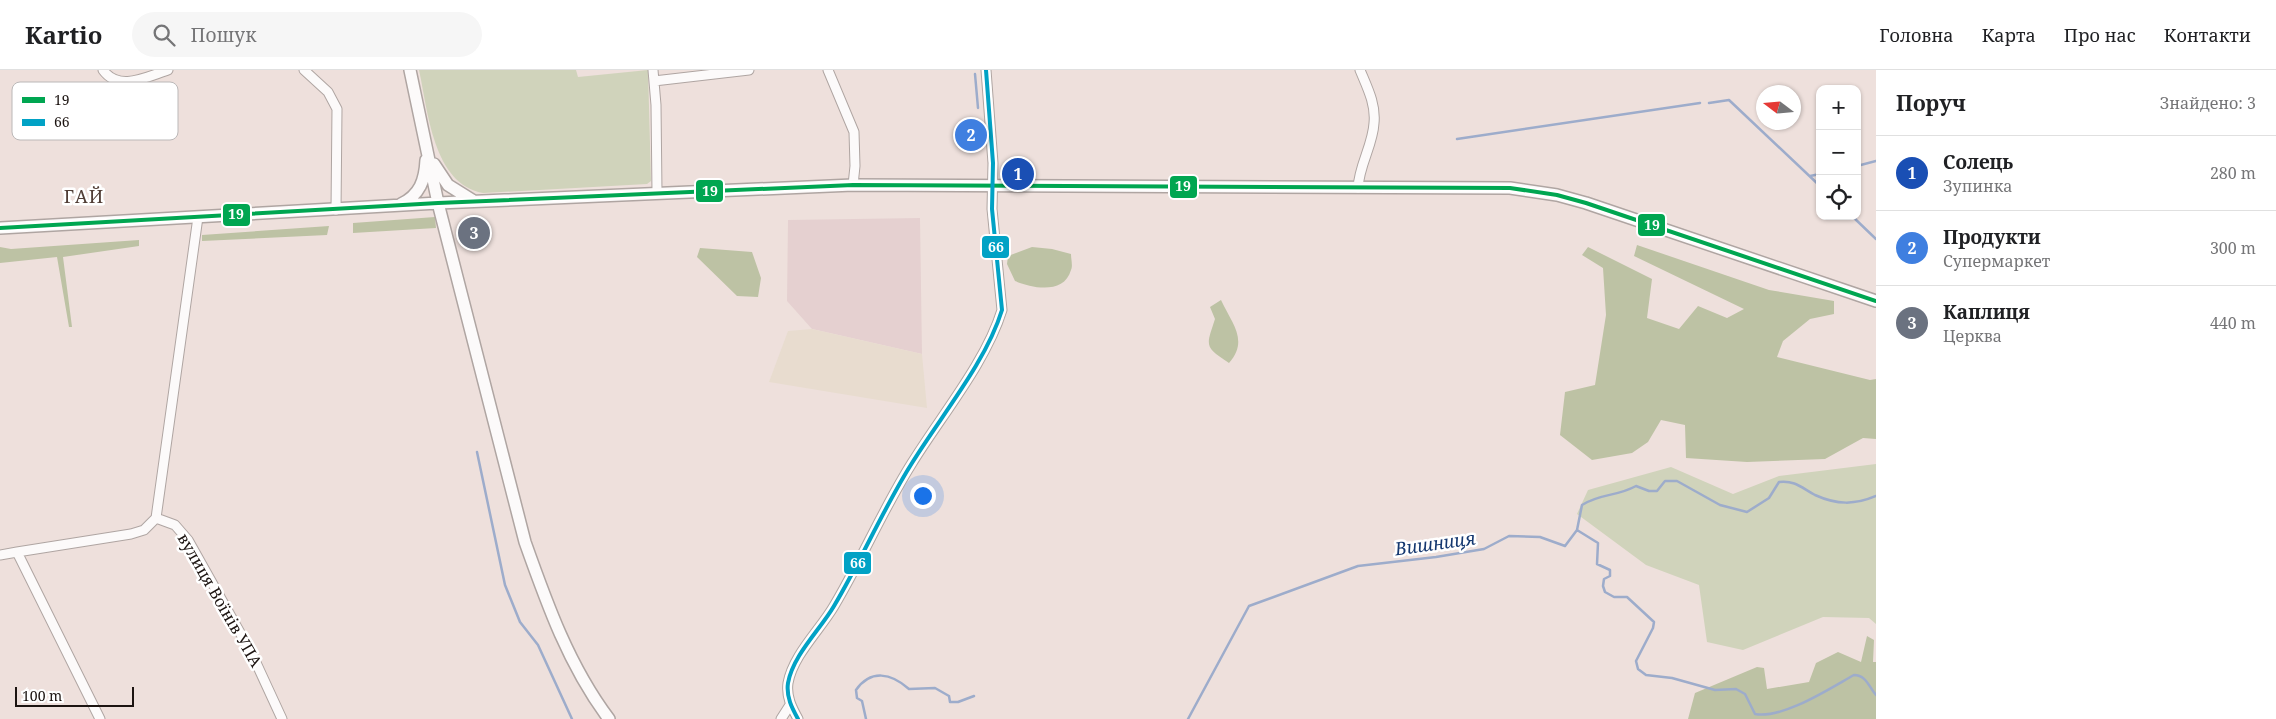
<!DOCTYPE html>
<html lang="uk">
<head>
<meta charset="utf-8">
<style>
	:root { --surface:#fff; --page:#f6f6f6; --text:#202124; --muted:#757577; --line:#e0e0e0; --accent:#7c3aed }
	body { margin:0; font-family:"Noto Serif",serif; background:var(--page); color:var(--text) }
	.controls { position:absolute; right:15px; top:15px; display:grid; overflow:hidden; border-radius:10px; box-shadow:0 1px 4px #0004 }
	.controls button { width:45px; height:45px; display:grid; place-items:center; padding:0; border:0; border-bottom:1px solid var(--line); background:var(--surface); color:var(--text); font:25px sans-serif }
	.compass { position:absolute; left:1756px; top:15px; width:45px; height:45px; border-radius:50%; background:var(--surface); box-shadow:0 1px 4px #0004; rotate:286deg }
	.scale { position:absolute; left:15px; bottom:12px; width:119px; box-sizing:border-box; padding-left:5px; border:2px solid #1c1411; border-top:0; font-size:14px; line-height:18px; white-space:nowrap; color:#1c1411; -webkit-text-stroke:4px #fff; paint-order:stroke }
	.you { position:absolute; left:922px; top:425px; width:18px; height:18px; margin:-12px; border:4px solid #fff; border-radius:50%; background:#1a73e8; box-shadow:0 0 0 8px #1a73e833 }
	.badge { display:grid; place-items:center; width:32px; height:32px; border-radius:50%; background:var(--accent); color:#fff; font-size:16px; font-weight:700 }
	.pin { position:absolute; translate:-50% -50%; border:2px solid #fff; box-shadow:0 1px 5px #0006 }
	.list { margin:0; padding:0; list-style:none }
	h2 { display:flex; justify-content:space-between; align-items:center; height:65px; margin:0; padding:0 20px; font-size:21px }
	h2 small { font-size:16px; font-weight:400; color:var(--muted) }
	.list li { display:grid; grid-template-columns:32px 1fr auto; gap:15px; align-items:center; box-sizing:border-box; height:75px; padding:0 20px; border-top:1px solid var(--line) }
	.list b { display:block; font-size:19px; white-space:nowrap }
	.list p { margin:0; font-size:16px; white-space:nowrap; color:var(--muted) }
	.list em { font-size:16px; font-style:normal; color:var(--muted) }
	.icon { flex:none; width:28px; height:28px; fill:none; stroke:currentColor; stroke-width:2; stroke-linecap:round; stroke-linejoin:round }
	.map { position:relative; flex:none; width:1876px; height:649px; overflow:hidden }
	header { display:flex; align-items:center; gap:30px; box-sizing:border-box; height:70px; padding:0 25px; background:var(--surface); border-bottom:1px solid var(--line) }
	header strong { font-size:24px }
	nav { display:flex; gap:28px; margin-inline-start:auto; font-size:18px }
	.search { width:350px; height:45px; background:var(--page); display:flex; align-items:center; gap:12px; box-sizing:border-box; padding:0 18px; border-radius:28px; color:var(--muted); font-size:19px }
	main { display:flex }
	aside { flex:1; background:var(--surface) }
	.map>svg:first-child { display:block }
	.commercial { fill:#e5d0d0 }
	.industrial { fill:#e8dccf }
	.green { fill:#d0d3bb }
	.forest { fill:#bdc2a4 }
	.lines { fill:none; stroke-linecap:round; stroke-linejoin:round }
	.stream { stroke:#9daccb; stroke-width:2.5 }
	.minor-casing { stroke:#afa5a2; stroke-width:11 }
	.major-casing { stroke:#afa5a2; stroke-width:14 }
	.minor { stroke:#fcfafa; stroke-width:9 }
	.major { stroke:#fcfafa; stroke-width:11 }
	.bus-1-casing { stroke:#fff; stroke-width:8 }
	.bus-2-casing { stroke:#fff; stroke-width:8 }
	.bus-1 { stroke:#00a651; stroke-width:4 }
	.bus-2 { stroke:#01a2c5; stroke-width:4 }
	.labels { text-anchor:middle; dominant-baseline:central; stroke-width:5; stroke-linejoin:round; paint-order:stroke }
	.street-label { font-size:16px; fill:#1c1411; stroke:#fff }
	.neighbourhood-label { font-size:18px; letter-spacing:1px; fill:#503d35; stroke:#fff }
	.water-label { font-size:18px; font-style:italic; fill:#14376f; stroke:#fff }
	.key { fill:#fff; stroke:#bbb8b8; stroke-width:1 }
	.key-label { font-size:14px; fill:#1c1411 }
	.line-badge { stroke:#fff; stroke-width:2 }
	.badge-label { font-size:14px; text-anchor:middle; font-weight:bold; fill:#fff }
</style>
</head>
<body>
<header>
<strong>Kartio</strong>
<div class="search"><svg class="icon" aria-label="search" viewBox="0 0 24 24"><circle cx="10" cy="10" r="6"/><path d="M15 15l6 6"/></svg>Пошук</div>
<nav><a>Головна</a><a>Карта</a><a>Про нас</a><a>Контакти</a></nav>
</header>
<main>
<div class="map">
<svg width="1876" height="649" viewBox="0 0 1876 649">
	<rect width="100%" height="100%" fill="#eee0dc"/>
	<path class="commercial" d="M920 148 922 284 812 259 787 231 788 150Z"/>
	<path class="industrial" d="M812 259 922 284 927 338 769 312 788 261Z"/>
	<path class="green" d="M419 0H576L578 7 648 0 651 111 647 114 483 123C433 114 428 41 419 0Z
		M1876 394V554L1869 548 1823 547 1743 580 1707 572 1699 515 1646 495 1577 444 1588 420 1671 397 1733 424 1779 406Z"/>
	<path class="forest" d="M435 147 436 158 353 163V153Z
		M329 156 327 165 202 171V165Z
		M139 170V176L63 187 72 257H69L57 187 0 193V177L11 179Z
		M1637 175 1769 220 1834 231V244L1810 249 1783 271 1777 287 1870 310 1876 309V369L1863 368 1825 389 1747 392 1686 388 1685 355 1661 350 1648 372 1632 383 1592 390 1560 365 1565 322 1595 315 1606 245 1603 198 1582 185 1588 177 1652 209 1647 248 1679 259 1698 236 1727 248 1744 239 1634 186Z
		M1032 177 1052 179 1071 184C1071 189 1073 196 1071 200 1064 225 1032 218 1015 211L1007 194 1008 186Z
		M700 178 752 182 761 208 758 227 737 226 697 187Z
		M1221 230C1232 254 1249 270 1229 293 1204 276 1206 277 1215 249L1210 237Z
		M1867 566 1874 570 1873 592H1876V649H1688L1695 623 1757 597 1764 598 1767 619 1809 612 1816 593 1838 582 1861 592Z"/>
	<g class="lines">
		<path class="stream" d="M975 4 978 38
			M1709 33 1729 30 1820 116
			M1457 69 1700 33
			M1857 96 1876 91
			M1810 106 1820 104
			M1852 146 1876 169
			M477 382 505 515 520 552 538 575 572 649
			M1577 460 1598 473 1597 494 1610 500V506L1604 509 1603 516 1605 522 1614 527H1627L1654 552 1653 558 1636 591 1638 599 1646 605 1672 608 1715 620 1736 619 1745 624 1755 644C1783 649 1829 619 1854 605 1866 605 1869 617 1876 625
			M866 649 862 631 857 628 856 620C871 599 891 603 909 619L935 618 949 626 950 632H958L974 626
			M1188 649 1249 536 1358 496 1436 487 1484 479 1509 466 1540 467 1565 476 1577 460 1582 435C1601 423 1616 427 1636 416L1649 421H1657L1665 411H1677L1720 435 1747 442 1769 428 1779 412C1795 410 1802 418 1815 425 1837 435 1855 435 1876 426"/>
		<defs>
			<path id="minor" d="M103 0C119 22 146 7 168 0
				M304 0 328 22 337 39 336 140
				M653 0 656 35 657 122
				M828 0 854 62 855 96 853 115
				M654 11 749 0
				M1358 118C1359 95 1373 75 1374 53 1376 34 1367 17 1360 0
				M156 448 198 147
				M17 482 131 464 144 460 156 448 175 455 188 470 252 584 282 649
				M0 485 17 482 100 649
				M781 649 790 635
				M798 649C792 638 786 627 788 613 793 585 820 560 834 536 862 489 883 439 912 393 941 346 986 292 1002 240L992 139 993 93 986 0"/>
			<path id="major" d="M410 0 438 133 525 472C547 534 569 596 609 649
				M434 94 448 115 472 130
				M401 134C420 125 425 110 426 90
				M0 158 438 133 853 115 1510 118 1557 125 1586 133 1876 231"/>
		</defs>
		<use href="#minor" class="minor-casing"/>
		<use href="#major" class="major-casing"/>
		<use href="#minor" class="minor"/>
		<use href="#major" class="major"/>
		<defs>
			<path id="bus-1" d="M0 158 438 133 853 115 1510 118 1557 125 1586 133 1876 231"/>
			<path id="bus-2" d="M798 649C792 638 786 627 788 613 793 585 820 560 834 536 862 489 883 439 912 393 941 346 986 292 1002 240L992 139 993 93 986 0"/>
		</defs>
		<use href="#bus-1" class="bus-1-casing"/>
		<use href="#bus-2" class="bus-2-casing"/>
		<use href="#bus-1" class="bus-1"/>
		<use href="#bus-2" class="bus-2"/>
	</g>
	<g class="labels">
		<g class="street-label">
			<text transform="translate(220 530) rotate(60)">вулиця Воїнів УПА</text>
		</g>
		<g class="neighbourhood-label">
			<text x="84" y="126">ГАЙ</text>
		</g>
		<g class="water-label">
			<text transform="translate(1435 473) rotate(-8)">Вишниця</text>
		</g>
	</g>
	<rect x="12" y="12" width="166" height="58" rx="8" class="key"/>
	<rect x="22" y="27" width="23" height="6" fill="#00a651"/>
	<rect x="22" y="49" width="23" height="7" fill="#01a2c5"/>
	<g class="key-label">
		<text x="54" y="35">19</text>
		<text x="54" y="57">66</text>
	</g>
	<g class="line-badge">
		<rect x="1169" y="105" width="29" height="24" rx="5" fill="#00a651"/>
		<rect x="695" y="109" width="29" height="24" rx="5" fill="#00a651"/>
		<rect x="222" y="133" width="29" height="24" rx="5" fill="#00a651"/>
		<rect x="1637" y="143" width="29" height="24" rx="5" fill="#00a651"/>
		<rect x="981" y="165" width="29" height="24" rx="5" fill="#01a2c5"/>
		<rect x="843" y="481" width="29" height="24" rx="5" fill="#01a2c5"/>
	</g>
	<g class="badge-label">
		<text x="1183" y="121">19</text>
		<text x="710" y="126">19</text>
		<text x="236" y="149">19</text>
		<text x="1652" y="160">19</text>
		<text x="996" y="182">66</text>
		<text x="858" y="498">66</text>
	</g>
</svg>
<div class="controls">
<button>+</button>
<button>−</button>
<button><svg class="icon" aria-label="locate" viewBox="0 0 24 24"><circle cx="12" cy="12" r="6"/><path d="M12 2v4M12 18v4M2 12h4M18 12h4"/></svg></button>
</div>
<svg class="compass" viewBox="-18 -18 36 36"><path d="M0-13l5 13h-10z" fill="#e53935"/><path d="M0 13l5-13h-10z" fill="#757577"/></svg>
<div class="scale">100 m</div>
<div class="you"></div>
<div class="pin badge" style="left:1018px;top:104px;background:#1a4fb4">1</div>
<div class="pin badge" style="left:971px;top:65px;background:#3f7fe0">2</div>
<div class="pin badge" style="left:474px;top:163px;background:#6b7280">3</div>
</div>
<aside>
<h2>Поруч<small>Знайдено: 3</small></h2>
<ul class="list">
<li><span class="badge" style="background:#1a4fb4">1</span><div><b>Солець</b><p>Зупинка</p></div><em>280 m</em></li>
<li><span class="badge" style="background:#3f7fe0">2</span><div><b>Продукти</b><p>Супермаркет</p></div><em>300 m</em></li>
<li><span class="badge" style="background:#6b7280">3</span><div><b>Каплиця</b><p>Церква</p></div><em>440 m</em></li>
</ul>
</aside>
</main>
</body>
</html>
